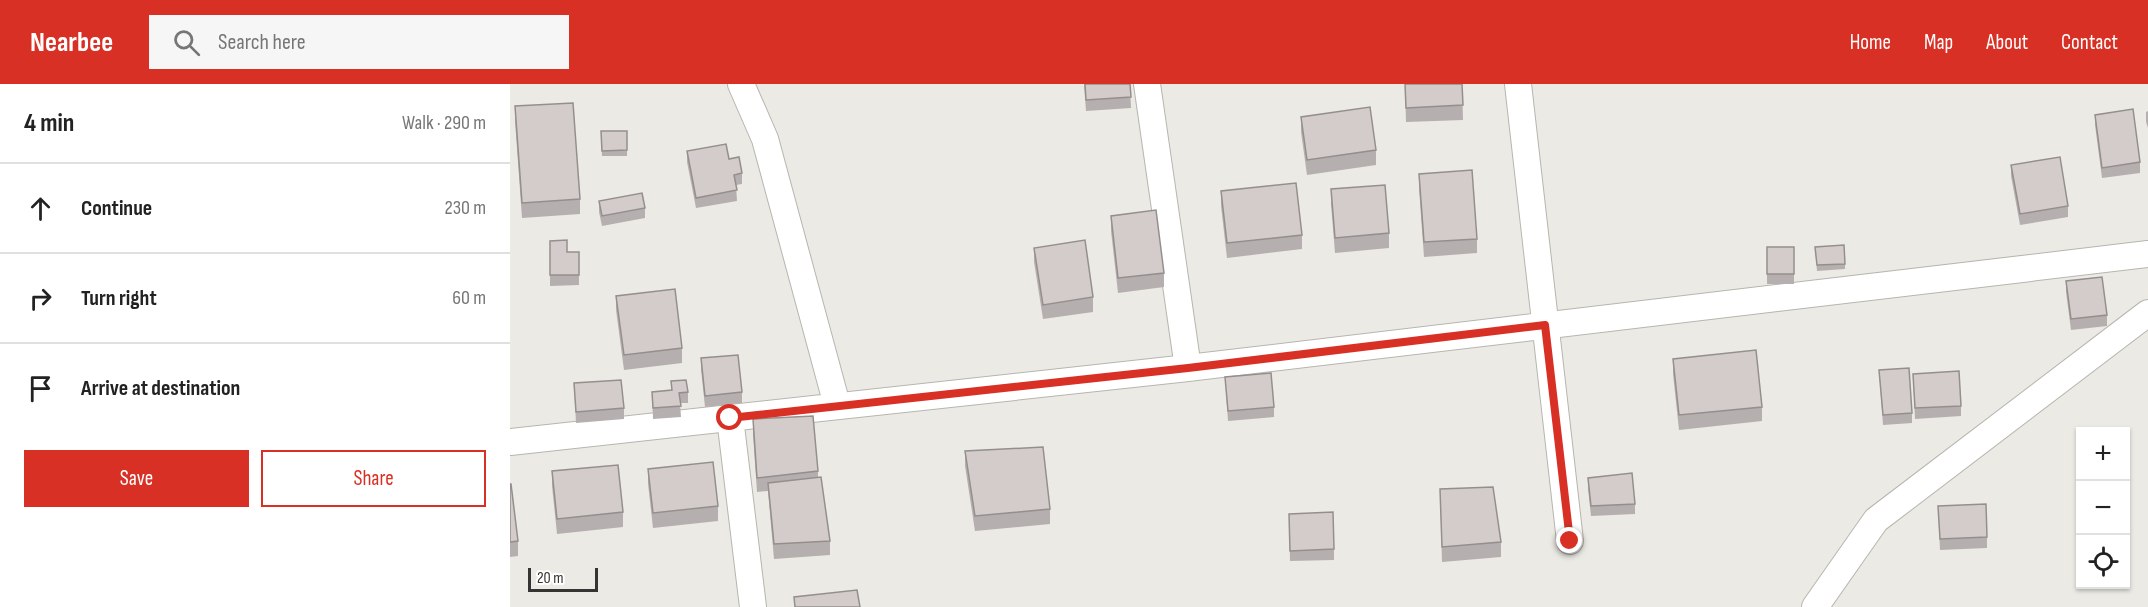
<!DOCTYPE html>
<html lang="en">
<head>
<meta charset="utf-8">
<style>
	:root { --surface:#fff; --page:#f6f6f6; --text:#222; --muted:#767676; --line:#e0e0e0; --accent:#d93025 }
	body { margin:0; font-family:"Sofia Sans Condensed",sans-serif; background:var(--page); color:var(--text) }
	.controls { position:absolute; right:18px; bottom:18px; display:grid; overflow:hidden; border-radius:0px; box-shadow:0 2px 4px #0004 }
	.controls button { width:54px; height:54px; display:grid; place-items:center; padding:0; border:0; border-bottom:2px solid var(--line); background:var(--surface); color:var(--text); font:30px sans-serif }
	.scale { position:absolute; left:18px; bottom:15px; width:70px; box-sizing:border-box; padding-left:6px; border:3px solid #353432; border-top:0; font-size:16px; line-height:21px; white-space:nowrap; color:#353432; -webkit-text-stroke:4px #fff; paint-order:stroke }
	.stop { position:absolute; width:18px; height:18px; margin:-14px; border:4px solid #d93025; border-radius:50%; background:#fff }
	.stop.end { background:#d93025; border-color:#fff; box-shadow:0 2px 6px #0008 }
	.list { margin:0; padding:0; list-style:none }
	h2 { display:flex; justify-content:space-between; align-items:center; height:78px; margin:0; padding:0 24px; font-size:26px }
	h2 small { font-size:20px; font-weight:400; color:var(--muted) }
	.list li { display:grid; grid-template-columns:39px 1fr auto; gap:18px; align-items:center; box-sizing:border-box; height:90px; padding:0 24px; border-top:2px solid var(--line) }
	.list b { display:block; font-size:22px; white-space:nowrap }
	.list em { font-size:20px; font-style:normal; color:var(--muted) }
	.actions { display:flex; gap:12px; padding:18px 24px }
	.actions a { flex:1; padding:14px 0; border:2px solid var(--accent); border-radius:0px; text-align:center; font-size:21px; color:var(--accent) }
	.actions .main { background:var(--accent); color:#fff }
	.icon { flex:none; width:33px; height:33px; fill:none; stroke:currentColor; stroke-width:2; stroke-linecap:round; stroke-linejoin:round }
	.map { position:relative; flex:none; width:1638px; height:523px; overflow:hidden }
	header { display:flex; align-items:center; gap:36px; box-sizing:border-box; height:84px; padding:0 30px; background:var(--accent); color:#fff }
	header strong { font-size:28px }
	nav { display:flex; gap:33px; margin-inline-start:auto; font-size:21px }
	.search { width:420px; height:54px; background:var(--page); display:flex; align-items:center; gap:15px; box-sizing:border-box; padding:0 21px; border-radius:0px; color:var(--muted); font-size:22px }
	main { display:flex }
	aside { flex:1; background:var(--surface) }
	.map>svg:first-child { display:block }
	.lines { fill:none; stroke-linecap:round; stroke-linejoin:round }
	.minor-casing { stroke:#b7b5af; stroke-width:28 }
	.minor { stroke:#fff; stroke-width:26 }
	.wall { fill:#b6afaf }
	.building { fill:#d4cccb; stroke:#948f8e; stroke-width:1.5 }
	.route { stroke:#d93025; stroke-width:8 }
</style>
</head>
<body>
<header>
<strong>Nearbee</strong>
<div class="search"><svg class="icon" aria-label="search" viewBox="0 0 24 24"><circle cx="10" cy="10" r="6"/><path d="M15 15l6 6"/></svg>Search here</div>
<nav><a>Home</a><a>Map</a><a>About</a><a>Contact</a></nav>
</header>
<main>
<aside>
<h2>4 min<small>Walk · 290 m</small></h2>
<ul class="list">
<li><svg class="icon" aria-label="ahead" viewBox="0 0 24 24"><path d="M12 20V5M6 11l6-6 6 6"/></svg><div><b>Continue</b></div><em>230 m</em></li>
<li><svg class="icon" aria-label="right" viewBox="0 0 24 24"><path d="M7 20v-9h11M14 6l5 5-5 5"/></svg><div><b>Turn right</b></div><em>60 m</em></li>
<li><svg class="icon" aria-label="arrive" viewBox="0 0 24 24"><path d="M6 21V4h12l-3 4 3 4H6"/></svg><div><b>Arrive at destination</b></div></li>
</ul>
<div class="actions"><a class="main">Save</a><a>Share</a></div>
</aside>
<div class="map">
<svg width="1638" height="523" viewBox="0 0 1638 523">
	<rect width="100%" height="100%" fill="#eceae4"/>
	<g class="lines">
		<defs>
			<path id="minor" d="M231 0 255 55 327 321
				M637 0 678 284
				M1008 0 1060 457
				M220 334 243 523
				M0 358 678 284 1638 170
				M1305 523 1366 436 1638 229"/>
		</defs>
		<use href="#minor" class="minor-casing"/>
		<use href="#minor" class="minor"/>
	</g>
	<path class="wall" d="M574 0H620L621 24 576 27Z
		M895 0H952L953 36 896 38Z
		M5 22 70 115V130L12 134 5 37Z
		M1638 27V44L1636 38V28Z
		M1585 31 1630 78V89L1592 94 1585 41Z
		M791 33 866 66V81L797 91 791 48Z
		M91 47H117V72H92Z
		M177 67 219 75 232 89V100L226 101 227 117 186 124 177 78Z
		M1501 81 1558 122V133L1510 141 1501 92Z
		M909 90 967 155V169L914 173 909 104Z
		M821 105 879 149V164L825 169 821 120Z
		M711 107 792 151V165L717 174 711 122Z
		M89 117 135 124V134L92 142 89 128Z
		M601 132 654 189V203L608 209 601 147Z
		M40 157 57 168H69V201L40 202Z
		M1257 163H1284V200H1257Z
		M1305 163 1335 180V185L1307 187Z
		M524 164 583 213V228L533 235 524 178Z
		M1556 197 1597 231V242L1561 246 1556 208Z
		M106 212 172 264V279L114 286 106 226Z
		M191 274 232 308V319L195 323 191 285Z
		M1163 275 1252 323V337L1169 346 1163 290Z
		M1369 286 1402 329V339L1373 341Z
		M1403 290 1451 322V332L1405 335Z
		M715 293 764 323V333L718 337Z
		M161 297 178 308V319H170L171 333 143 335 142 308 161 307Z
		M64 299 114 324V335L66 339Z
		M243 335 308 387V393L320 457V471L264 475 258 407 247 408 243 350Z
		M455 367 540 425V440L465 447 455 382Z
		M138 385 208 422V437L143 444 138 400Z
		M42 387 113 428V443L47 450 42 402Z
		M1078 394 1125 420V430L1081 432 1078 405Z
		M0 400 8 457V472L0 473Z
		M930 405 991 458V473L932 478Z
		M1428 422 1477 453V464L1430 466Z
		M779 430 824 465V476L780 477Z"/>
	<path class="building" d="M575 0H620L621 13 576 16Z
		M895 0H952L953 21 896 24Z
		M63 19 70 115 12 119 5 22Z
		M860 23 866 66 797 76 791 33Z
		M1623 25 1630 78 1592 84 1585 31Z
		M91 47H117V66L92 67Z
		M216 60 219 75 229 73 232 89 224 91 227 106 186 114 177 67Z
		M1550 73 1558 122 1510 130 1501 81Z
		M962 86 967 155 914 158 909 90Z
		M786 99 792 151 717 159 711 107Z
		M875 101 879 149 825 154 821 105Z
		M132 109 135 124 92 132 89 117Z
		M646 126 654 189 608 194 601 132Z
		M57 156V168H69V191H40V157Z
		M575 156 583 213 533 221 524 164Z
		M1334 161 1335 180 1307 181 1305 163Z
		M1257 163H1284V190H1257Z
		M1592 193 1597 231 1561 235 1556 197Z
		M165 205 172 264 114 271 106 212Z
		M1246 266 1252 323 1169 331 1163 275Z
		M228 271 232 308 195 312 191 274Z
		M1399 284 1402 329 1373 331 1369 286Z
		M1449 287 1451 322 1405 324 1403 290Z
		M761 289 764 323 718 327 715 293Z
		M111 296 114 324 66 328 64 299Z
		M176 296 178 308 169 309 171 322 143 324 142 308 162 306 161 297Z
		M303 332 308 387 247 394 243 335Z
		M533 363 540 425 465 432 455 367Z
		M203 378 208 422 143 429 138 385Z
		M108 381 113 428 47 435 42 387Z
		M1122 389 1125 420 1081 422 1078 394Z
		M311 393 320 457 264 460 258 399Z
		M0 400H1L8 457 0 458Z
		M983 403 991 458 932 463 930 405Z
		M1476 420 1477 453 1430 455 1428 422Z
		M823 428 824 465 780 467 779 430Z
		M347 506 350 523H285L284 513Z"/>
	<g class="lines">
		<path class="route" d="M220 334 678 284 1035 241 1060 457"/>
	</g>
</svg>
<div class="controls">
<button>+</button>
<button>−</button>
<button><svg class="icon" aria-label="locate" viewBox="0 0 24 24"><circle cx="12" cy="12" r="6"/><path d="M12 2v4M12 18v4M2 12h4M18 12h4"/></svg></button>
</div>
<div class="scale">20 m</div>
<div class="stop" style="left:220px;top:334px"></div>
<div class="stop end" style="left:1060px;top:457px"></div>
</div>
</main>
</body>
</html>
